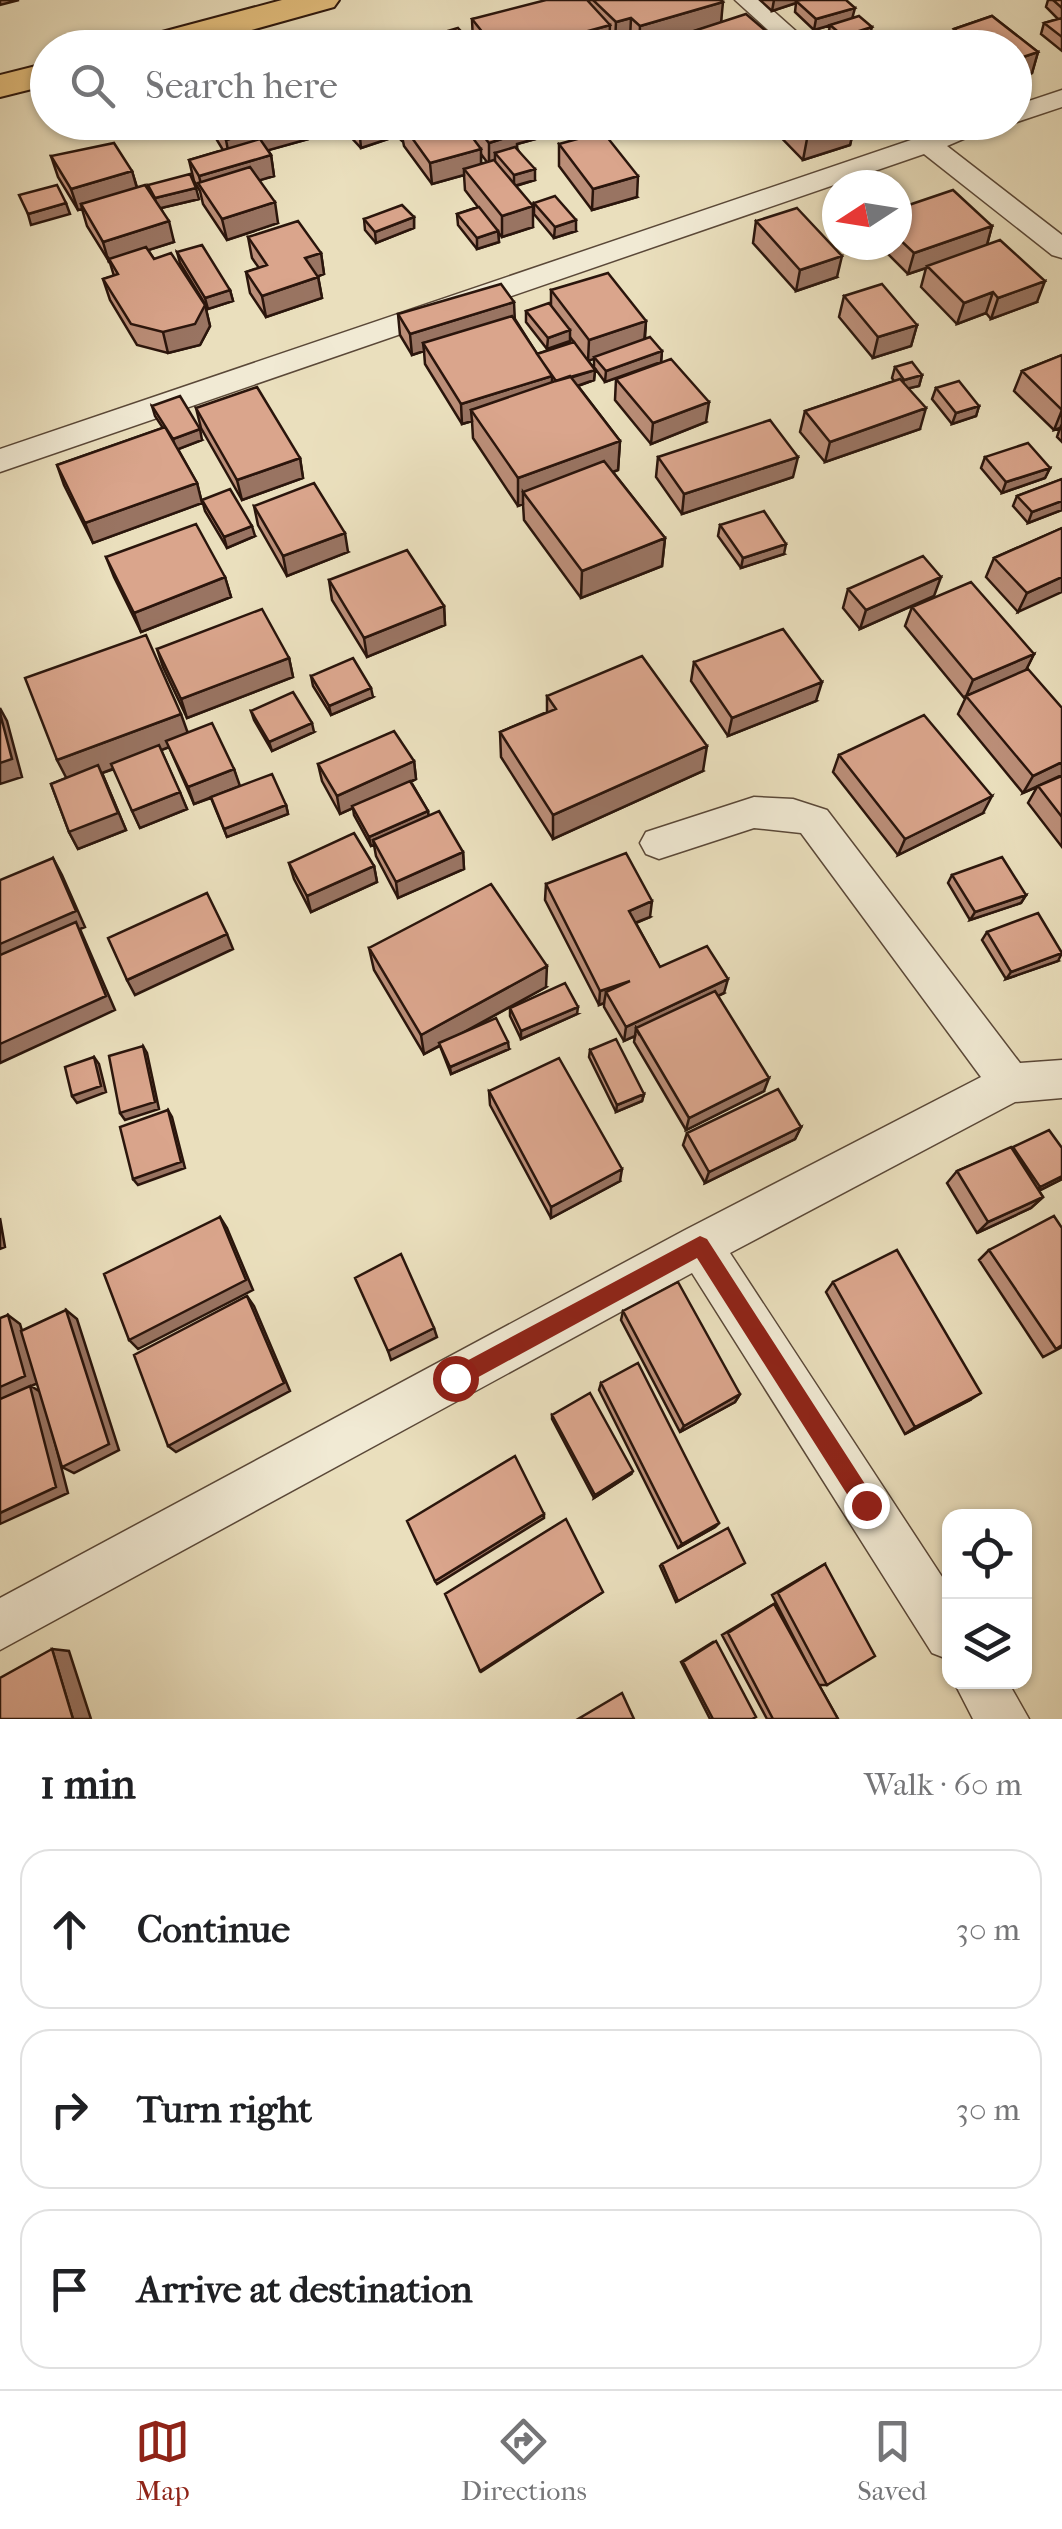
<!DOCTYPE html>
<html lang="en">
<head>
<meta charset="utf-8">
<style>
	:root { --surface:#fff; --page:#f2f2f2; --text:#202124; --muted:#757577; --line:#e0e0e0; --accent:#8f2418 }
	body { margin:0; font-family:"IM FELL French Canon",serif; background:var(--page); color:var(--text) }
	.controls { position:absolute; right:30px; bottom:30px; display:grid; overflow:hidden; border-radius:20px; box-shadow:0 2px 8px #0004 }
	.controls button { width:90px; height:90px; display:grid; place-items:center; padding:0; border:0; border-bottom:2px solid var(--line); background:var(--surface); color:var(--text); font:50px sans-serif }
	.compass { position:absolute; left:822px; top:170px; width:90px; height:90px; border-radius:50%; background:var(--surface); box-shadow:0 2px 8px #0004; rotate:258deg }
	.stop { position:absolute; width:30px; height:30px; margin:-22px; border:8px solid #8f2418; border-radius:50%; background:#fff }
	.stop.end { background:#8f2418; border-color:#fff; box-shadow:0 2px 10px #0008 }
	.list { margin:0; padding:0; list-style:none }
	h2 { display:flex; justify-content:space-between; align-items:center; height:130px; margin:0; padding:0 40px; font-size:42px }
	h2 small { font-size:32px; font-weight:400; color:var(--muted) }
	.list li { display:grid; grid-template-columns:65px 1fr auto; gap:30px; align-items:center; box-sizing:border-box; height:160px; margin:0 20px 20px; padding:0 20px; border:2px solid var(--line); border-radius:30px }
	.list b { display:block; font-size:38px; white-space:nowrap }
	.list em { font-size:32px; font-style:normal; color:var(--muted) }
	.icon { flex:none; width:55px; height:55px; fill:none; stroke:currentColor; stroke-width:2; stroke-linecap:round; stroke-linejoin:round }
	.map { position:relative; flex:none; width:1062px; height:1719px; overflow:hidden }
	.search { position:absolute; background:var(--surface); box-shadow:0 2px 8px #0004; left:30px; right:30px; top:30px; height:110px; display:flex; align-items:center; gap:25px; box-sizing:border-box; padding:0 35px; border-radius:55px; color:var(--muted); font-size:38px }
	.sheet { height:670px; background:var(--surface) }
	nav { display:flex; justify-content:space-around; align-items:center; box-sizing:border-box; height:140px; border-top:2px solid var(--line); background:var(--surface); font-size:28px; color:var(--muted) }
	nav a { display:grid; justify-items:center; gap:5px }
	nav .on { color:var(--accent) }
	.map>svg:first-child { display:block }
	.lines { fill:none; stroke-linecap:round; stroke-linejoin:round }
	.minor-casing { stroke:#5a4838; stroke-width:3 }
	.primary-casing { stroke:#2a150c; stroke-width:4 }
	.minor { fill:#f1ead4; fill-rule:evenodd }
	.primary { fill:#e5c07e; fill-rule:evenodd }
	.wall { fill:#bb8e78; stroke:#2a150c; stroke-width:2.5; fill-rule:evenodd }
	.shaded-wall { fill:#997462; stroke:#2a150c; stroke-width:2.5 }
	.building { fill:#daa58c; stroke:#2a150c; stroke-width:2.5 }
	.route { fill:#8f2418 }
</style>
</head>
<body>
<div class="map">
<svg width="1062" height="1719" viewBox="0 0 1062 1719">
	<rect width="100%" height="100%" fill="#eadfbd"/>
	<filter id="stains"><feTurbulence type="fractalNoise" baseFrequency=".002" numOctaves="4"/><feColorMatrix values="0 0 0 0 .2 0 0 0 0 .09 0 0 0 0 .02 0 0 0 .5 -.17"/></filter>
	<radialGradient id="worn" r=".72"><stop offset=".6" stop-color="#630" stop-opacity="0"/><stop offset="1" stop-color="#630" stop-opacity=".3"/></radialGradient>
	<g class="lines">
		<defs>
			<path id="minor" d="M735 0H761L815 48H788Z
				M1062 90V107L1014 123 1013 122 1014 106Z
				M964 122H1003L947 146 1062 235V258L1052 255 924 154 0 472V449Z
				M754 797 793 799 827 810 1020 1063 1062 1060V1098L1015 1102 730 1253 950 1589V1660L932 1653 692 1273 0 1650V1598L685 1230 981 1077 801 833 754 828 659 859 646 854 640 843 646 832Z
				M954 1682H1008L1029 1719H973Z"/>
			<path id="primary" d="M282 0H339L334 7 187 48H127L132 40Z
				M48 63V85L0 97V75Z"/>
		</defs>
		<use href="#minor" class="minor-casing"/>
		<use href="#primary" class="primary-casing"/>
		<use href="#minor" class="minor"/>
		<use href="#primary" class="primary"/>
	</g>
	<path class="wall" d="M589 0H721V22L786 48H668L669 39 689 32 639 48 630 39 615 43 610 39 609 48H432L431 36 473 43 472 19 589 2Z
		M760 0H846L853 18 869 38 840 47 828 36 830 25 838 23 814 30 795 12 796 3 772 11Z
		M1048 0H1062V51L1041 34 1044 23 1058 19 1046 7Z
		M992 16 1038 52 1032 73 1014 79V48H949L954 29Z
		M203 122H317L319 136 268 150 271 155 274 176 259 180 278 223 227 240 203 204 200 191 194 181 189 160 223 150 214 135H213Z
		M323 122H583V126L517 144V148L535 180 516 186 533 227 502 237 498 232 499 242 477 249 458 225 457 214 478 207 465 190 464 175 432 184 404 146 403 141H402L393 132V125L387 127 388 139 361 148 346 132 345 123 328 129ZM481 154 487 162 481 164Z
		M766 122H853L855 124 850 145 803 160Z
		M559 144 637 197 592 210 559 166Z
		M51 156 132 171 137 187 150 192 148 185 199 199 161 208 174 242 148 250 154 259 205 305 210 326 200 345 168 353 137 345 110 300 103 279 114 276 110 263 87 226 82 209 78 210 58 177Z
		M534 203 576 231 554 238 534 214Z
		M897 209 992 226 987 245 1037 302 991 319 986 313 957 324 921 287 926 268 908 274 879 245H897Z
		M414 217V228L376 243 365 230 364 219Z
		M756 221 837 277 796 291 753 243Z
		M248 237 321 253 324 274 318 276 322 298 266 317 250 293 246 272 259 268 252 258Z
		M177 252 230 290 233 301 208 309 180 263Z
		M551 290 646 321 645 339 662 351 661 362 605 382 594 367V358L588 360 595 370 594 380 578 386 620 441 618 470 613 472 665 538 662 566 581 598 524 520 523 504 518 506 473 438 472 421 462 424 425 364 424 351 412 355 400 335 398 314 515 319 537 354 574 342 570 337V341L547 349 526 322V311L551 306Z
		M844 296 917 325 911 346 873 358 839 317Z
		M1062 355V442L1057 437 1060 428 1054 430 1014 391 1022 371Z
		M895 367 922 375 919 386 909 388 920 429 825 462 800 432 805 411 894 381 892 378Z
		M616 379 706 422 651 444 615 400Z
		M936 388 979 406 976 416 952 424 932 399Z
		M152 406 202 440 178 449 197 483 202 503 93 543 64 485 57 465 163 428 155 416Z
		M196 408 300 458 303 478 242 500 201 428Z
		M658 457 793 477 682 514 656 477Z
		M985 457 1050 468 1045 478 1002 493 981 468Z
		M1062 479V510L1028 523 1013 506 1017 496Z
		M202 500 255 536 227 548 205 511Z
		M254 506 348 552 287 576 258 525Z
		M720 525 784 554 741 568 718 536Z
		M1062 528 1018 612 986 577 994 558Z
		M106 557 225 577 231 597 141 632 114 577Z
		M329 580 444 606 445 625 367 657 332 600Z
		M848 589 934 596 860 629 843 608Z
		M912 607 1034 654 1026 670 1062 776V847L1028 803 1037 787 1023 793 958 714 965 699 905 626Z
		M157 649 289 658 293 677 187 718 163 667Z
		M694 662 816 701 728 736 691 681Z
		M311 676 373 697 331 715 313 686Z
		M547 696 703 771 553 839 501 757 500 732 547 712Z
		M251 711 314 732 272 751 254 720Z
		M188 732 234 769 239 786 286 805 288 814 227 837 211 798 194 804 169 747 161 750 187 809 140 828 114 769 102 773 126 830 78 849 69 832 51 784Z
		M839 755 983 813 898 855 833 772Z
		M414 761 416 779 411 782 428 811V816L463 852 464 869 398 898 376 856 374 845 371 846 354 815 353 808 340 814 322 781 318 764Z
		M289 863 374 866 377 882 311 912 294 879Z
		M952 875 1026 895 1021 903 970 920 948 883Z
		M546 884 650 917 636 923 660 967 724 993 718 996 764 1091 686 1130 634 1042 635 1036 624 1041 604 1007V1003L599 1005 545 900Z
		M987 932 1058 961 1006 979 982 940Z
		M369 948 546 987 470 1029 509 1049 451 1074 440 1046 424 1054 374 970Z
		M510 1008 577 1014 521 1039 510 1016Z
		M590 1050 644 1094 642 1101 616 1112 589 1057Z
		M489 1091 620 1181 551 1218 490 1105Z
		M801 1127 795 1139 705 1183 683 1145 687 1133Z
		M1012 1148H1062V1179L1039 1191 1043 1197 1031 1208 977 1233 947 1183 957 1171Z
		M989 1250 1062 1347 1043 1357 979 1260Z
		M833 1282 970 1400 905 1434 826 1292Z
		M623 1311 740 1394 735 1402 680 1432 621 1320Z
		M601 1383 719 1523 715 1527 678 1548 599 1390Z
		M552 1415 631 1474 594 1498 552 1419Z
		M745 1563 676 1602 660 1566 662 1564Z
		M825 1564 827 1685H819L838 1719H767L722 1635 774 1604 809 1667 772 1595Z
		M713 1642 752 1719H710L681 1662Z"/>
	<path class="shaded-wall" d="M0 0H19L0 5Z
		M774 0H807L796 1V3L772 11Z
		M723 2 721 23 639 48 640 26Z
		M855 8 852 19 814 30 816 19Z
		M631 18 630 39 615 43 616 22Z
		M610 25 609 48H526Z
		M872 27 869 38 840 47 843 36Z
		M1038 52 1032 73 1014 79V60Z
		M288 122H317L319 136 230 161 226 140Z
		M327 122H345V123L328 129Z
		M583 122V126L517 144V156L495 153V162L489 164V143L515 135V123Z
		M855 124 850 145 803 160 807 139Z
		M387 128 388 139 361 148 360 137Z
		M481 149V170L464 169V175L432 184 430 163Z
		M271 155 274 176 207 196 202 188 199 176Z
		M535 169V180L514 186V175Z
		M132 171 138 192 81 204 82 209 78 210 71 189Z
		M638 176 637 197 592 210 593 189Z
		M196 188 199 199 157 209 155 198Z
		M275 202 278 223 227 240 222 219Z
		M66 203 70 214 31 225 28 214Z
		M533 206V227L502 237V216Z
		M414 217V228L376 243 375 232Z
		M576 220V231L554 238 555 227Z
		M169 221 174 242 111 262 109 259V263L103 242Z
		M992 226 986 248 908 274 914 253Z
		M498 231 499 242 477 249V238Z
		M321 253 324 274 309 280 305 258Z
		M842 256 837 277 796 291 800 270Z
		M318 277 322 298 266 317 262 296Z
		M1045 281 1037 302 991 319 998 298Z
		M230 290 233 301 208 309 205 298Z
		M993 292 986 313 957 324 964 303Z
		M514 302 515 323 423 343 424 351 412 355 410 334Z
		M205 305 210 326 200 345 168 353 163 332Z
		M646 321 644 342 588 361 589 340Z
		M917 325 911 346 873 358 878 337Z
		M570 330V341L547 349 548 338Z
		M662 351 661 362 605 382 606 371Z
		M595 370 594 380 557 393V382Z
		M922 375 919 386 901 390 904 380Z
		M552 376V396L471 410 472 421 462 424 461 404Z
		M709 402 706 422 651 444 653 423Z
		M979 406 976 416 952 424 956 413Z
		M926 408 920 429 825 462 830 442Z
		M1062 410V424L1060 428 1054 430Z
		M200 429 202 440 176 450 173 439Z
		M620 441 618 470 530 501 523 492V504L518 506V478Z
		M798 457 793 477 682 514 684 494Z
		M300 458 303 478 242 500 237 480Z
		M1050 468 1045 478 1002 493 1006 482Z
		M197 483 202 503 93 543 85 523Z
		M1062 501V510L1028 523 1032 512Z
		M252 526 255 536 227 548 224 537Z
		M345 533 348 552 287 576 283 556Z
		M665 538 662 566 581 598 582 571Z
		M786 544 784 554 741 568 743 558Z
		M225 577 231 597 141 632 134 613Z
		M941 577 934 596 860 629 866 610Z
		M1062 577V592L1018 612 1027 593Z
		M444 606 445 625 367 657 364 638Z
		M1034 654 1025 672 966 696 965 699 973 680Z
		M289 658 293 677 187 718 181 699Z
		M822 682 816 701 728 736 732 718Z
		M371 688 373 697 331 715 329 706Z
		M0 708 7 721 22 777 0 784Z
		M181 714 190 739 102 773 126 830 78 849 69 832 70 785 57 760Z
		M312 723 314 732 272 751 269 742Z
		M707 746 703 771 553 839V815Z
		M414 761 416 779 340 814 337 796Z
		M1062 762V775L1023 793 1033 776Z
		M234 769 240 786 194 804 188 787Z
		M180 792 187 809 140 828 132 811Z
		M992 796 983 813 898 855 905 839Z
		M286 805 288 814 227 837 224 829Z
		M428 811 429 820 373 840 374 845 371 846 369 837Z
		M463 852 464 869 398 898 396 882Z
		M53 858 62 875 85 927 80 929 115 1010 0 1063V944Z
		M374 866 377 882 311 912 307 896Z
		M1026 895 1021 903 970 920 975 912Z
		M652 901 650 917 627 926 629 911Z
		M227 934 233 949 135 995 127 980Z
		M1062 953 1058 961 1006 979 1011 972Z
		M547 966 546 987 424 1054 421 1035Z
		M728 979 724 993 639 1034 636 1028 635 1036 624 1041 626 1027Z
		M630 981 606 992 604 1003 599 1005 600 991Z
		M578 1007 577 1014 521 1039V1031Z
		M508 1042 509 1049 451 1074 450 1067Z
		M143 1046 147 1053 159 1109 125 1120 120 1113Z
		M94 1057 99 1064 106 1092 77 1103 72 1096Z
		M769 1078 764 1091 686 1130 689 1118Z
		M644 1094 642 1101 616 1112 617 1105Z
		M168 1110 172 1117 185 1168 138 1185 133 1179Z
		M801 1127 795 1139 705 1183 709 1172Z
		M622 1169 620 1181 551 1218V1207Z
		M1062 1176V1179L1034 1193 1040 1187Z
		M1043 1197 1031 1208 977 1233 988 1222Z
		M220 1217 227 1228 253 1290 138 1349 129 1340Z
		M0 1218 5 1247 0 1249Z
		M247 1296 254 1306 290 1391 176 1452 168 1446Z
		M66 1310 77 1319 119 1450 74 1473 62 1467Z
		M8 1315 20 1324 38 1383 31 1386 42 1393 68 1493 0 1524V1387Z
		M434 1328 437 1337 391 1360 388 1351Z
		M981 1393 970 1400 905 1434 915 1427Z
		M740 1394 735 1402 680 1432 684 1426Z
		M633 1471 631 1474 594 1498 595 1495Z
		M544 1514V1518L437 1584 435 1581Z
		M719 1523 715 1527 678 1548 682 1544Z
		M603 1592 481 1672 480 1671Z
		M52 1649 69 1651 91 1719H73Z"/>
	<path class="building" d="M546 0H587L610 25 526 48H495L472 19Z
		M593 0H721L723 2 640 26 631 18 616 22Z
		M801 0H846L855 8 816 19 796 1Z
		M1053 0H1062V8Z
		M746 14 786 48H678L669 39Z
		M859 16 872 27 843 36 830 25Z
		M992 16 1038 52 1014 60V48H977L954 29Z
		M1062 18V37L1044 23Z
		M458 28 477 48H442L431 36Z
		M905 39 916 48H878Z
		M214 122H288L226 140Z
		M347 122H382L387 128 360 137Z
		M394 122H409L402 124V130H401Z
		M409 122H461L481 149 430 163 402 124Z
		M472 122H507L517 134 489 143Z
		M791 122H853L855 124 807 139Z
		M603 132 638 176 593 189 559 144Z
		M260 139 271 155 199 176 189 160Z
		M114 143 132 171 71 189 51 156Z
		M515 147 535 169 514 175 495 153Z
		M494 160 533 206 502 216 464 169Z
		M250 167 275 202 222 219 198 183Z
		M190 174 196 188 155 198 148 185Z
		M57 185 66 203 28 214 19 195Z
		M145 185 169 221 103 242 81 204Z
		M953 190 992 226 914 253 897 237V209Z
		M555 196 576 220 555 227 534 203Z
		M402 205 414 217 375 232 364 219Z
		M479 207 498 231 477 238 457 214Z
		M797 208 842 256 800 270 756 221Z
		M298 221 321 253 305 258 318 277 262 296 246 272 267 265 248 237Z
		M1000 240 1045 281 998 298 993 292 964 303 927 266Z
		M202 245 230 290 205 298 177 252Z
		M146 247 154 259 171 253 205 305 195 324 163 332 131 324 103 279 118 274 109 259Z
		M608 273 646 321 589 340 551 290Z
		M501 284 514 302 410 334 398 314Z
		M882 284 917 325 878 337 844 296Z
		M549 303 570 330 548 338 526 311Z
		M512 316 552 376 461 404 423 343Z
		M650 337 662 351 606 371 594 357Z
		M574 342 595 370 556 381 537 354Z
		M1062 355V410L1022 371Z
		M671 359 709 402 653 423 616 379Z
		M912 362 922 375 904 380 895 367Z
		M570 376 620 441 518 478 471 410Z
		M900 379 926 408 830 442 805 411Z
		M959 381 979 406 956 413 936 388Z
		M257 387 300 458 237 480 196 408Z
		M180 396 200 429 173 439 152 406Z
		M770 420 798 457 684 494 658 457Z
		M165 427 197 483 85 523 57 465Z
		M1028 443 1050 468 1006 482 985 457Z
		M604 461 665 538 582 571 523 492Z
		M1062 479V501L1032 512 1017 496Z
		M314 483 345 533 283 556 254 506Z
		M230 489 252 526 224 537 202 500Z
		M764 511 786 544 743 558 720 525Z
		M196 524 225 577 134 613 106 557Z
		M1062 528V577L1027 593 994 558Z
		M407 550 444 606 364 638 329 580Z
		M923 556 941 577 866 610 848 589Z
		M971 582 1034 654 973 680 912 607Z
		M262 609 289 658 181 699 157 649Z
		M783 629 822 682 732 718 694 662Z
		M146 635 181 714 57 760 25 678Z
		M642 656 707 746 553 815 500 732 556 709 547 696Z
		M353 658 371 688 329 706 311 676Z
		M1028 669 1062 708V762L1033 776 966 696Z
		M293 692 312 723 269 742 251 711Z
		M0 713 12 759 0 763Z
		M924 715 992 796 905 839 839 755Z
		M212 723 234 769 188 787 166 741Z
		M394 731 414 761 337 796 318 764Z
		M159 745 180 792 132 811 111 764Z
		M98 765 118 813 69 832 51 784Z
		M272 774 286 805 224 829 211 797Z
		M1062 776V817L1038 786Z
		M410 781 428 811 369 837 352 806Z
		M439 811 463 852 396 882 373 840Z
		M354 833 374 866 307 896 289 863Z
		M626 853 652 901 629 911 660 967 707 946 728 979 626 1027 606 992 630 981 600 991 546 884Z
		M1002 857 1026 895 975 912 952 875Z
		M53 858 76 911 0 944V880Z
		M491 884 547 966 421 1035 369 948Z
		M207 893 227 934 127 980 108 938Z
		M1038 913 1062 953 1011 972 987 932Z
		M76 922 106 996 0 1044V955Z
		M565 983 578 1007 521 1031 510 1008Z
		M715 991 769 1078 689 1118 636 1028Z
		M496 1018 508 1042 450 1067 439 1043Z
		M616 1039 644 1094 617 1105 590 1050Z
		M143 1046 155 1102 120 1113 109 1056Z
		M94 1057 101 1086 72 1096 65 1067Z
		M559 1058 622 1169 551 1207 489 1091Z
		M778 1089 801 1127 709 1172 687 1133Z
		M168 1110 181 1162 133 1179 120 1127Z
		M1049 1130 1062 1148V1176L1040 1187 1013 1147Z
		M1011 1147 1043 1197 988 1222 957 1171Z
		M1054 1216 1062 1228V1345L1056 1349 989 1250Z
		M220 1217 246 1280 129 1340 104 1274Z
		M897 1250 981 1393 915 1427 833 1282Z
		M401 1254 434 1328 388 1351 355 1278Z
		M678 1282 740 1394 684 1426 623 1311Z
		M247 1296 284 1383 168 1446 134 1355Z
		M66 1310 109 1444 62 1467 21 1331Z
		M8 1315 25 1376 0 1387V1318Z
		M638 1363 719 1523 682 1544 601 1383Z
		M30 1386 56 1487 0 1513V1399Z
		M590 1393 633 1471 595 1495 552 1415Z
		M515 1456 544 1514 435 1581 407 1521Z
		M566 1519 603 1592 480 1671 445 1594Z
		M728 1528 745 1563 678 1601 662 1564Z
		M825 1564 875 1656 827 1685 778 1593Z
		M774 1604 838 1719H773L728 1633Z
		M716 1641 756 1717 752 1719H713L683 1662Z
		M52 1649 73 1719H0V1678Z
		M622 1693 634 1719H578Z"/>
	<path class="route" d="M700 1236 707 1239 874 1498V1513H859L697 1258 462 1386H448V1371Z"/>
	<rect width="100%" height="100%" filter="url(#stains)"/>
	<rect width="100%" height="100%" fill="url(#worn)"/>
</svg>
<div class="controls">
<button><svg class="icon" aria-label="locate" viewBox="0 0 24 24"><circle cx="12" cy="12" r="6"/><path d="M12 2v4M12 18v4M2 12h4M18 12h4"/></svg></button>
<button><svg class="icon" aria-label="layers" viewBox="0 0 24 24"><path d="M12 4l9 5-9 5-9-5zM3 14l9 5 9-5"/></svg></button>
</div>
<svg class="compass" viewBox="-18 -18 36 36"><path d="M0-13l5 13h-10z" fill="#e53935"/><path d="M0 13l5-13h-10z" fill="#757577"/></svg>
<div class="stop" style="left:455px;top:1378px"></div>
<div class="stop end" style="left:866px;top:1505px"></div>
<div class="search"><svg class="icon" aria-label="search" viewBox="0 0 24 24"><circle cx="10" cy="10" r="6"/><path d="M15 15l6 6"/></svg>Search here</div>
</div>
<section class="sheet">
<h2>1 min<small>Walk · 60 m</small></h2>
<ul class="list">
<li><svg class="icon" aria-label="ahead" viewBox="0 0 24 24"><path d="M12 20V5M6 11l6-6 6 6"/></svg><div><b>Continue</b></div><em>30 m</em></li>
<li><svg class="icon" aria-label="right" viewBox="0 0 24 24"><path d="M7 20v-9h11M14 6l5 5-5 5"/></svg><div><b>Turn right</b></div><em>30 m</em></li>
<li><svg class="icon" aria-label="arrive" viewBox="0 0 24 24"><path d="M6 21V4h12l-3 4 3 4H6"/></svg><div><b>Arrive at destination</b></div></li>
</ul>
</section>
<nav>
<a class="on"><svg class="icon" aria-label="map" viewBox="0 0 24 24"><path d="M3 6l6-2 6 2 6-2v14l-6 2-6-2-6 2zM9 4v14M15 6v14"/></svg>Map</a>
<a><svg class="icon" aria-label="directions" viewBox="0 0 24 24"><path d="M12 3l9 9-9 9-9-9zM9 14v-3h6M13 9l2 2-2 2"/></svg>Directions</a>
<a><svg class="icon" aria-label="saved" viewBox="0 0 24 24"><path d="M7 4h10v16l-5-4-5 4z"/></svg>Saved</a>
</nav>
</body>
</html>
